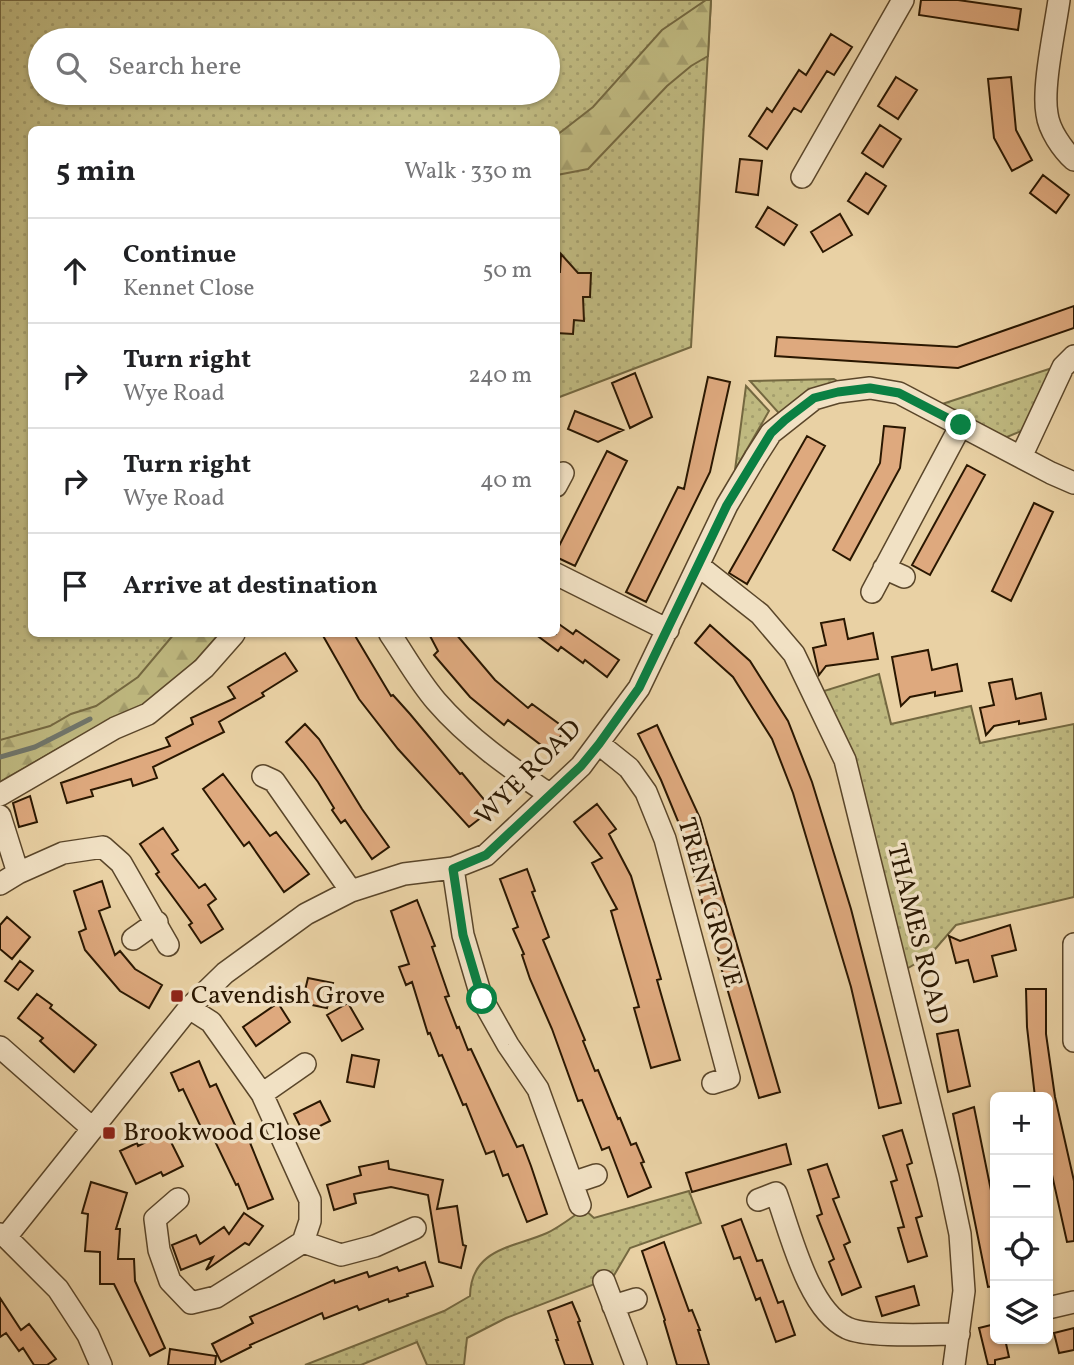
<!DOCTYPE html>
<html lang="en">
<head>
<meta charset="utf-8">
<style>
	:root { --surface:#fff; --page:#f2f2f2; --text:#202124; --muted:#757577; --line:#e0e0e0 }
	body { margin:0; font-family:Vollkorn,serif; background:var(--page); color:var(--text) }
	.controls { position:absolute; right:21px; bottom:21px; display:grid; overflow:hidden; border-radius:10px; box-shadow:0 2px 5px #0004 }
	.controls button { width:63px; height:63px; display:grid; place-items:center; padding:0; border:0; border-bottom:2px solid var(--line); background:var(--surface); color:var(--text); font:35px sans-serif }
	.stop { position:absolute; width:21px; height:21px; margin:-16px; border:5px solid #0b8043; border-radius:50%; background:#fff }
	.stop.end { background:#0b8043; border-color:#fff; box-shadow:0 2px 7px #0008 }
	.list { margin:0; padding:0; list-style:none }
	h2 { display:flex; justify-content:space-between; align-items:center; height:91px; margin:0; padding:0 28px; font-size:30px }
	h2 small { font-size:23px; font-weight:400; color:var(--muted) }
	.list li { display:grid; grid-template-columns:46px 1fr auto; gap:21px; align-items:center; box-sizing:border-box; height:105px; padding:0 28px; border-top:2px solid var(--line) }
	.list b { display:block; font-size:26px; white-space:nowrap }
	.list p { margin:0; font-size:23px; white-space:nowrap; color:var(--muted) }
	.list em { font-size:23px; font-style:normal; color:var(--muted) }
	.icon { flex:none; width:38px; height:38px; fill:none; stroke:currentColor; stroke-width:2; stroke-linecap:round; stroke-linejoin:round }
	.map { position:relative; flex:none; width:1074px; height:1365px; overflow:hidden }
	.search { position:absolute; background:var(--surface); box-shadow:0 2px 5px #0004; left:28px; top:28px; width:532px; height:77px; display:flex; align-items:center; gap:18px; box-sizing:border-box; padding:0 24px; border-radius:38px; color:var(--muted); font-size:26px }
	.panel { position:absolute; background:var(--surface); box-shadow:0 2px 5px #0004; left:28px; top:126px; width:532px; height:511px; border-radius:10px }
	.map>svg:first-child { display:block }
	.grass { fill:url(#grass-dots); stroke:#746840; stroke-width:2; fill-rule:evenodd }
	.forest { fill:url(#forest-firs); stroke:#746840; stroke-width:2 }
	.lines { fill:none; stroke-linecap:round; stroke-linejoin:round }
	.stream { stroke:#6f756b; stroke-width:5 }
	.building { fill:#dea97e; stroke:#2a1701; stroke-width:2 }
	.minor-casing { stroke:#5a462a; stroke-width:24 }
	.minor { stroke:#f1e1c4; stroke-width:21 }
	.route { stroke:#0b8043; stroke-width:9 }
	.poi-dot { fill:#8f2418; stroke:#f1e1c4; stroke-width:2.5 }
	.labels { text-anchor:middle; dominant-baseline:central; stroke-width:7; stroke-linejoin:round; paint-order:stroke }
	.street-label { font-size:26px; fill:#2a1701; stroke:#f1e1c4 }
	.poi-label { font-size:26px; fill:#2a1701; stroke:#f1e1c4; text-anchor:start }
</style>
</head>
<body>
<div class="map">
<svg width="1074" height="1365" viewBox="0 0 1074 1365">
	<defs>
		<pattern id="grass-dots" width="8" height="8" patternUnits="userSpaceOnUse" patternTransform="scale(1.75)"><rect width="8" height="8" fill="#bfb980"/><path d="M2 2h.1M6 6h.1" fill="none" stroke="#a49e6d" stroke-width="1.8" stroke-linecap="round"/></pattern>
		<pattern id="forest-firs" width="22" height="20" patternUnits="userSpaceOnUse" patternTransform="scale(1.75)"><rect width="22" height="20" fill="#bfb980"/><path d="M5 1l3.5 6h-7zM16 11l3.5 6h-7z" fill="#a49e6d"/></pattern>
	</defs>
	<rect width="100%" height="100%" fill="#e9d1a4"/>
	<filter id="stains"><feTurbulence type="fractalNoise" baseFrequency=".00286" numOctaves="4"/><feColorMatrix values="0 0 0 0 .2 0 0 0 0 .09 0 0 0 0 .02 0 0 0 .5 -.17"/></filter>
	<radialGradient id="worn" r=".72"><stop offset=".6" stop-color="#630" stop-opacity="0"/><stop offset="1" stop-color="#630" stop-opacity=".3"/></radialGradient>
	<path class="grass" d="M0 0H711L691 347 557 398 556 130H32V634H234L204 668 0 795ZM40 40H548V93H40Z
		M1063 367 1036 425 1007 437 973 431 930 408 1049 369Z
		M834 379 842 384 785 420 750 381Z
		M746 386 769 411 735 470Z
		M879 674 891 724 971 706 980 743 1074 724V897L956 925 930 955 898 974 845 760 814 694Z
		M689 1191 701 1223 630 1248 613 1277 506 1318 467 1338 464 1365H427L417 1342 361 1365H305L444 1311 470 1296C471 1248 513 1248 547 1233 560 1227 572 1217 584 1209L594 1218Z"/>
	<path class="forest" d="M706 0H711L708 56 691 66 667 86 588 169 557 175V135L593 107 662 30Z
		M174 634H219L191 666 148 705 68 743 0 782V740L50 726 71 714 96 706 138 677Z"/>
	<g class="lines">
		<path class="stream" d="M0 757 35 747 90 719"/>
	</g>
	<path class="building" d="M921 0H958L1021 9 1018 30 919 15Z
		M831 34 852 47 834 75 827 71 801 112 794 108 767 149 749 136 767 108 772 112 799 70 806 75Z
		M896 77 917 90 898 119 878 106Z
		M1011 77 1016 130 1032 160 1012 171 994 138 988 79Z
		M880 125 901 139 883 167 862 153Z
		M740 159 762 161 758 195 736 192Z
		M866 173 886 186 868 214 848 201Z
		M1043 175 1069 195 1056 213 1030 193Z
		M768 207 797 225 784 245 756 227Z
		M840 214 852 235 823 252 811 232Z
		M561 254 578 273H591L590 297H583L584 321 574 320 573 334 556 333V272H560Z
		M1074 306V328L958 368 775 356 777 337 957 347Z
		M635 373 652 417 630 428 612 383Z
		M708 377 730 382 710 472 646 602 626 592 678 487 684 489Z
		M575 411 623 430 598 442 568 429Z
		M884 426 905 428 900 468 850 560 833 550 880 463Z
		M807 436 825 446 747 584 729 573Z
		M607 451 627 461 575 566 556 557V552Z
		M967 465 985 475 930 575 912 565Z
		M1034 503 1053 512 1011 601 992 591Z
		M844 619 848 639 873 633 878 659 826 666 819 675 813 648 826 645 821 623Z
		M556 622 573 634 576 630 619 660 607 677 585 660 583 663 561 647 558 651 535 634H556Z
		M710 625 750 661 788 721 812 782 851 909 901 1103 879 1108 851 987 793 793 772 739 733 677 695 643Z
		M322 634H354L391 696 393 695 410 714 460 774 462 773 492 809 469 827 398 749 359 699Z
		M429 634H456L495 680 528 708 532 704 566 729 549 751 508 720 504 725 470 697 434 655 438 651Z
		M928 650 932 670 957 664 962 691 935 696V692L910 697 901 706 892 657Z
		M285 653 297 671 262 693 264 696 219 722 224 732 153 767 157 778 133 786 131 779 91 790 93 796 67 803 61 783 170 746 166 738 193 724 191 718 235 698 228 687Z
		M1012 679 1016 699 1041 693 1046 719 1019 724V721L994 726 986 735 980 708 994 705 989 683Z
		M305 724 319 739 362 809 389 847 372 859 345 820 341 823 332 810 334 808 318 782 303 762 286 742Z
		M657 725 700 818 780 1092 759 1098 680 826 661 780 638 734Z
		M223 774 270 836 276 832 309 874 284 892 249 842 244 846 203 789Z
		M30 796 37 822 19 827 13 803Z
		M597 804 616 829 609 834 631 876 661 979 657 980 680 1060 651 1068 634 1008 639 1007 611 911 617 909 592 863 602 858 574 822Z
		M163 828 178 850 172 854 199 888 205 884 216 899 208 905 223 929 201 943 189 925 192 923 156 874 159 872 140 844Z
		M527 869 535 891 532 892 549 937 543 940 585 1040 583 1041 595 1071 598 1070 618 1119 620 1118 631 1145 636 1143 644 1162 641 1163 651 1187 628 1197 609 1147 602 1150 582 1100 578 1101 552 1029 530 979 522 955 524 954 513 929 518 927 500 879Z
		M102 881 110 907 99 911 115 955 120 951 135 969 162 985 149 1008 120 991 85 950 79 932 86 929 74 891Z
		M417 900 435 946 432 947 449 996 445 997 457 1028 459 1027 468 1050 471 1049 517 1147 523 1145 531 1166 547 1214 527 1222 508 1174 503 1176 494 1151 486 1154 466 1104 463 1105 442 1055 439 1056 430 1033 428 1034 412 982 406 985 399 967 409 964 391 911Z
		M7 917 30 937 12 959 0 949V925Z
		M1010 925 1016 950 992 956 997 976 974 982 968 960 956 963 949 936 960 941Z
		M20 961 33 971 18 990 5 981Z
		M308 978 333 983 327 1008 302 1003Z
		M1026 989H1046V1034L1055 1097 1074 1181V1241L1067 1242 1048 1157V1097H1035L1027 1027Z
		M37 994 52 1005 50 1008 96 1045 74 1072 40 1041 43 1038 18 1018Z
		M278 1003 290 1022 256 1046 243 1027Z
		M348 1003 363 1029 342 1041 327 1015Z
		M958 1030 970 1086 948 1092 937 1034Z
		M352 1055 379 1060 374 1087 347 1082Z
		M199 1061 210 1087 216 1084 240 1136 246 1133 273 1199 248 1209 238 1184 236 1185 213 1137 207 1140 183 1089 179 1091 171 1073Z
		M320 1101 330 1121 304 1134 294 1114Z
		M974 1107 995 1210V1286L988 1287 953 1114Z
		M902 1130 912 1163 907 1165 922 1216 916 1218 927 1256 908 1262 898 1228 904 1227 891 1182 897 1180 883 1136Z
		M166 1132 183 1166 163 1176 161 1172 136 1184 120 1151 137 1143 138 1146Z
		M786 1144 791 1164 692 1192 686 1173Z
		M388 1161 389 1169 443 1180 437 1209 457 1206 463 1245 466 1246 461 1268 439 1262 428 1195 391 1187 354 1194 356 1203 334 1210 327 1185 361 1175 359 1167Z
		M827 1164 839 1197 833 1199 850 1242 844 1245 861 1287 842 1295 829 1262 834 1259 817 1216 822 1214 808 1170Z
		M91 1182 127 1193 116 1229H120L118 1259H134L135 1281 165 1348 150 1356 114 1284H100V1252L85 1251 88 1214 82 1213Z
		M244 1213 263 1226 249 1245 245 1243 206 1270 213 1257 181 1270 172 1245 196 1235 200 1244 224 1227 229 1234Z
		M741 1219 757 1261 762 1260 778 1303 783 1301 795 1335 776 1342 760 1298 756 1300 740 1257 734 1259 722 1226Z
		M664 1242 689 1311 692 1310 700 1330H698L709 1365H677L664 1321 665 1320 642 1251Z
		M425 1262 433 1286 407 1294 408 1296 389 1302 388 1299 359 1310 357 1306 324 1319 322 1313 250 1345 251 1347 221 1362 212 1344 253 1323 250 1317 334 1280 335 1283 367 1272 369 1277 397 1267 399 1271Z
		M914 1286 919 1305 882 1316 876 1297Z
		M0 1298 21 1330 29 1324 56 1359 47 1365H34L23 1348 19 1351 6 1333 0 1337Z
		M572 1302 580 1321 578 1322 593 1365H565L556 1340H558L548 1311Z
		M995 1324V1339H1005L1009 1357 995 1360V1365H988L979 1328Z
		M1074 1328V1350L1059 1353 1054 1333Z
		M170 1349 216 1356 215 1365H168Z"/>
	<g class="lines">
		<defs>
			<path id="minor" d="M1059 0C1055 29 1042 87 1047 114 1049 130 1062 149 1074 160
				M802 177 903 0
				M1021 457 1063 367 1074 356
				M556 486 563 473
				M699 566 760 614 794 654 845 760 948 1177 960 1234 964 1291 954 1365
				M884 568 904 577
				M556 574 668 630
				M872 592 961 425
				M390 634C405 656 418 680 436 701 468 738 509 767 549 794
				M599 744 629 768 646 792 665 839 729 1078 713 1083
				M263 776 274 781 351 891
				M0 795 115 728 148 714 204 668 234 634
				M0 816 18 873
				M453 868 463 935 482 999 508 1045 538 1089 580 1205
				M0 884 18 873 63 853 103 847 121 863 168 945
				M133 939 157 922
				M1074 944V1041
				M0 1047 92 1128
				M262 1094 305 1064
				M572 1183 596 1175
				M178 1199 155 1219 159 1250 170 1281 191 1303 216 1297 303 1242 310 1221V1200L262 1094 211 1022 189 1008
				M758 1200 776 1193C790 1231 808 1310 847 1328 867 1338 934 1334 959 1334
				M0 1234 6 1237 58 1289 88 1335 101 1365
				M6 1237 189 1008 225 973 306 914 351 891 404 874 453 868 486 855 581 766 639 688 727 505 755 458 771 433 814 399 838 392 870 388 899 393 1051 473 1074 483
				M303 1242 341 1255 375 1246 415 1228
				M604 1281 636 1365
				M613 1306 636 1299
				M1048 1308 1074 1302"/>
		</defs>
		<use href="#minor" class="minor-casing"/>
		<use href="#minor" class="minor"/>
	</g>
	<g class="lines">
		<path class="route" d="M482 999 463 935 453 869 486 855 581 766 599 744 639 688 727 505 771 433 785 420 814 398 838 392 870 388 899 393 961 425"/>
	</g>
	<g class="poi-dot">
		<rect x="170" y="989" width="14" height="14" rx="3.5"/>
		<rect x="102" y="1126" width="14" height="14" rx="3.5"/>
	</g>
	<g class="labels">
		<g class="street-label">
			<text transform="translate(529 773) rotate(-45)">WYE ROAD</text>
			<text transform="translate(709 903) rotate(74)">TRENT GROVE</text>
			<text transform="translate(917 934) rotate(76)">THAMES ROAD</text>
		</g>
		<g class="poi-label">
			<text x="191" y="996">Cavendish Grove</text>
			<text x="123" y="1133">Brookwood Close</text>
		</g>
	</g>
	<rect width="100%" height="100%" filter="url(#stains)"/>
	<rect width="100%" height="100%" fill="url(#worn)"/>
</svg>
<div class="controls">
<button>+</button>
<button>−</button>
<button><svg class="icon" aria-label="locate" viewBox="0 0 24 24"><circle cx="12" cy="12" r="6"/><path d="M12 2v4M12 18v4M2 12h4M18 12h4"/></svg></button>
<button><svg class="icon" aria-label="layers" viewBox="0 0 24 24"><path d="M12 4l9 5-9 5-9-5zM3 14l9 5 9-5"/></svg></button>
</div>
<div class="stop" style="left:482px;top:999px"></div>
<div class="stop end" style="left:961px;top:425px"></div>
<div class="search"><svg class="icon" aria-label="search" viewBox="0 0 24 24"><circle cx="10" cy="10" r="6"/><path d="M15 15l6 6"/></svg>Search here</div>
<section class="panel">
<h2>5 min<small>Walk · 330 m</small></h2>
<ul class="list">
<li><svg class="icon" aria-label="ahead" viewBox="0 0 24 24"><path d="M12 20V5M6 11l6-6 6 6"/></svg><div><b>Continue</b><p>Kennet Close</p></div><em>50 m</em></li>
<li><svg class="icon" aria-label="right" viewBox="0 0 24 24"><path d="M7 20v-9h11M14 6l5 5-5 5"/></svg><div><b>Turn right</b><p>Wye Road</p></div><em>240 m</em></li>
<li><svg class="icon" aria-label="right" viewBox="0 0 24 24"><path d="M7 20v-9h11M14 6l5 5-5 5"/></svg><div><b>Turn right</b><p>Wye Road</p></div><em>40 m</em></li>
<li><svg class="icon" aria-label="arrive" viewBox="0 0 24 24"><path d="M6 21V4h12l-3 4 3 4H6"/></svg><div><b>Arrive at destination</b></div></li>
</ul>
</section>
</div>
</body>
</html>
